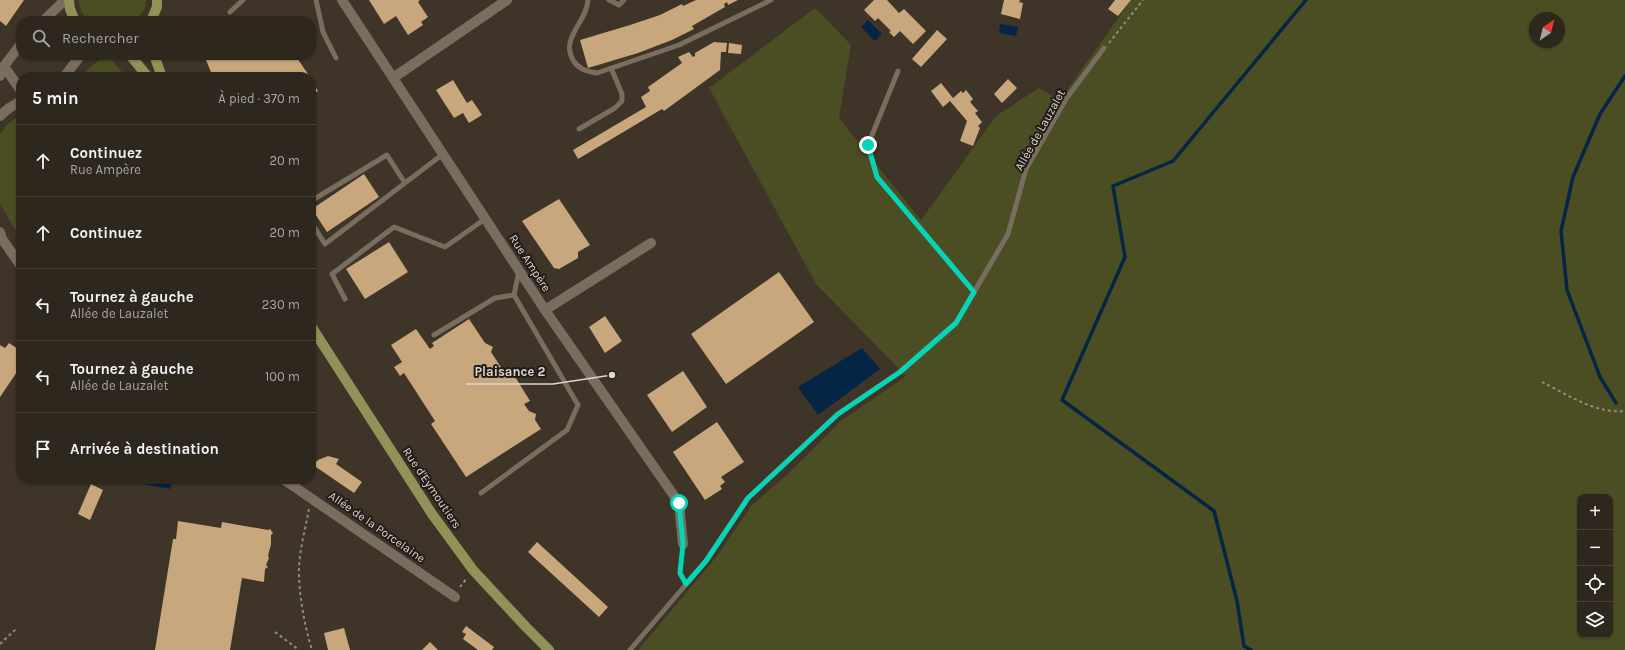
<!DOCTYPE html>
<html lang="fr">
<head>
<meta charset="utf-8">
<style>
	:root { --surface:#2e271d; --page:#362f26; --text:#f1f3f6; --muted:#a7a5a4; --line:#49443b }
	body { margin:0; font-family:Karla,sans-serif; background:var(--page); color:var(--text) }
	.controls { position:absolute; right:12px; bottom:12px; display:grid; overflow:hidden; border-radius:8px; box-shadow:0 1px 3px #0004 }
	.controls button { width:36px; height:36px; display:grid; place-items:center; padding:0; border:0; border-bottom:1px solid var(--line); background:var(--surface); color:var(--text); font:20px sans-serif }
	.compass { position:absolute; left:1529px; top:12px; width:36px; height:36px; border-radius:50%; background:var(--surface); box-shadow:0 1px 3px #0004; rotate:35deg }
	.stop { position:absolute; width:12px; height:12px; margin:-9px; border:3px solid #04d5b6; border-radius:50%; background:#fff }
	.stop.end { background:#04d5b6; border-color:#fff; box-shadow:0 1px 4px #0008 }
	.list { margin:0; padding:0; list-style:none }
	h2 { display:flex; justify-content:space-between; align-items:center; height:52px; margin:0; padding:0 16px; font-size:17px }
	h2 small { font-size:13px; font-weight:400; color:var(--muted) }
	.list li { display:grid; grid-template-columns:26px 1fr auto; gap:12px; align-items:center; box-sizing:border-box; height:72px; padding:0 16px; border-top:1px solid var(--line) }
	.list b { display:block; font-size:15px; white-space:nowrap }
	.list p { margin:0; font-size:13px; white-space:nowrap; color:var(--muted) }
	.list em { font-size:13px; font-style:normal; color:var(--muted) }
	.icon { flex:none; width:22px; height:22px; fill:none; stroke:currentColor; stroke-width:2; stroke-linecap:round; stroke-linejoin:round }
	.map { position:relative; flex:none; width:1625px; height:650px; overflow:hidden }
	.search { position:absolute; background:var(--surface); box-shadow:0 1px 3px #0004; left:16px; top:16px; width:300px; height:44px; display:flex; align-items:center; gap:10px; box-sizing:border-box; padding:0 14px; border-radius:16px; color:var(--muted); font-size:15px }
	.panel { position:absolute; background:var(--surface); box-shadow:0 1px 3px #0004; left:16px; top:72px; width:300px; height:412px; border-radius:16px }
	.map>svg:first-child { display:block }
	.green { fill:#4b4e22; fill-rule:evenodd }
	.water { fill:#052545 }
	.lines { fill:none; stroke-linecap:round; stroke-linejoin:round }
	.stream { stroke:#052545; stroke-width:3.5 }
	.building { fill:#c9a77c }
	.path { stroke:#938b81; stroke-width:2; stroke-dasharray:3 3; stroke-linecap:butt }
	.service { stroke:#796d5f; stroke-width:5 }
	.minor { stroke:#796d5f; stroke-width:10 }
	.primary { stroke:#929258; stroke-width:10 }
	.route { stroke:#04d5b6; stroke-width:5 }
	.labels { text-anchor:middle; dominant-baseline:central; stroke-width:4; stroke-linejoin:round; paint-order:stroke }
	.street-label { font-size:12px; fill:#dcd6ce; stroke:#211c17 }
	.leader { fill:none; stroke:#dcd6ce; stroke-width:1.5 }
	.callout-dot { fill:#dcd6ce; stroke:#211c17; stroke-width:1.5 }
	.callout-label { font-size:13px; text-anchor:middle; font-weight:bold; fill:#dcd6ce; stroke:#211c17; stroke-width:4; stroke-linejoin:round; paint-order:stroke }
</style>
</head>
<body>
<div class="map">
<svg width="1625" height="650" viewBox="0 0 1625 650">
	<rect width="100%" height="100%" fill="#3e3427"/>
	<path class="green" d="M78 0H146L145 8 136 21H88L82 13Z
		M1131 0H1625V650H638L717 556 752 505 788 474 841 421 906 376 816 284 709 88 815 8 851 45 839 118 921 220 996 116 1039 88 1060 100ZM1535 18H1559V42H1535ZM1580 497H1610V635H1580Z
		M105 55H108L126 77H82L87 70Z
		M21 115V240L0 204V134L7 124Z"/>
	<path class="water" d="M868 20 882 34 875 41 861 27Z
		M1000 24 1018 27 1016 36 999 33Z
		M862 348 880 369 818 415 798 387Z
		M143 479H172L170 489 142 484Z"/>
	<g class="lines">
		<path class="stream" d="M1616 403 1600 377 1567 290 1561 231 1573 177 1600 114 1625 76
			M1251 650 1244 646 1237 601 1214 511 1062 400 1125 257 1113 186 1173 161 1306 0"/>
	</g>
	<path class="building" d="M0 0H24L6 26 0 21Z
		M369 0H420L418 2 428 17 421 22 423 25 408 35 396 16 384 24Z
		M696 0H738L728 5 727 2 724 4 725 7 692 26 694 29 672 40 638 53 588 68 580 40 630 25 660 15 682 4 683 6Z
		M874 0H887L899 13 904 9 926 31 913 44 900 31 894 37 889 32 891 31 878 18 875 21 864 10Z
		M1004 0H1020L1019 2 1023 3 1020 19 1001 14Z
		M1115 0H1131L1118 16 1108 9Z
		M937 30 947 39 921 67 912 59Z
		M714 42 727 43 726 52H721L720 70 664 111 662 109 578 159 573 150 646 107 641 97 650 91 648 87 682 63 678 57 689 52 693 57 695 56V53Z
		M729 43 742 45 741 54 728 53Z
		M204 55H295L310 77H213Z
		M311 79 318 91 311 95Z
		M1008 79 1017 88 1002 103 994 94Z
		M453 80 467 103 472 100 482 115 469 123 463 113 454 118 436 90Z
		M941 83 953 98 961 91 963 93 966 90 973 99 970 102 978 111 975 113 982 122 978 126 980 128 973 146 960 141 967 121 950 101 943 107 931 91Z
		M364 174 379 197 327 232 312 209Z
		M559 199 590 245 578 252V258L559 269 554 268 522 221Z
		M389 242 408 272 365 299 346 269Z
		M779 272 814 322 726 384 691 334Z
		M605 316 622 341 605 353 589 327Z
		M469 319 485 343 493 347 491 352 508 378 514 375 530 401 524 404 529 411 536 414 535 420 541 429 466 477 431 424 435 421 404 373 400 376 394 367 402 362 391 345 416 329 430 349 434 346 432 343Z
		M9 343 21 351V366L0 397V345L5 348Z
		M683 371 707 407 672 432 647 395Z
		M717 422 744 462 721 477 725 482 720 486 722 489 705 500 673 452Z
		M328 456 339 459 336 464 362 482 354 493 313 465 318 460Z
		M91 484 103 490 90 520 78 514Z
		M178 521 221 528 222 522 268 530 270 529 273 533 271 535V544L268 556 269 558 266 565 268 567 265 569 264 582 242 578 230 650H155L173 539H176Z
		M537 542 608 607 599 617 528 552Z
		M466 626 494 647 492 650H478L463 639 466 634 462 632Z
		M344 628 350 650H328L324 633Z
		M430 642 438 650H422Z"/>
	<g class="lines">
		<path class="path" d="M1109 43 1143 0
			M1542 382C1568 395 1596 414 1625 411
			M309 509C305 531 298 554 299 577 300 601 305 627 312 650
			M682 553 679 573 682 578
			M460 587 467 578
			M275 632 299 650
			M0 644 16 629"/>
		<path class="service" d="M316 0 323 32 336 58
			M588 0C587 22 560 38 573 60 578 69 588 72 597 73L679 45 771 0
			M609 0 619 5 624 0
			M230 12 243 0
			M898 71 868 145 877 177 974 292
			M579 129 615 108 622 101V94L611 68
			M311 201 387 155 405 183
			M311 222 325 244 443 154
			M514 295 519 271
			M345 299 332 274 394 227 445 247 485 219
			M434 335 495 298 514 295 578 405 567 430 481 493
			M630 650 706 561 748 498 838 414 900 372 956 323 1008 234 1026 169 1066 99 1104 48"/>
		<path class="minor" d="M342 0 545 310 679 503 683 544
			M43 21 65 0
			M4 66 21 91
			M0 76 4 66 21 44
			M64 77 81 55
			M393 78 507 0
			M0 116 9 108 21 101
			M0 232 2 239 21 266
			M545 310 651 243
			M283 479 455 597"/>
		<path class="primary" d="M69 0 70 9 75 21
			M151 21 157 7V0
			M130 55 148 77
			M154 55 162 77
			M311 326 432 514 473 570 526 627 549 650"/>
	</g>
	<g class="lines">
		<path class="route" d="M679 503 683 544 680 573 686 584 706 561 748 498 838 414 900 372 956 323 974 292 877 177 868 145"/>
	</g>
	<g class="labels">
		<g class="street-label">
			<text transform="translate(1040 130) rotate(-61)">Allée de Lauzalet</text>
			<text transform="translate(530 263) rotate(57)">Rue Ampère</text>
			<text transform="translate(432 488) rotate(56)">Rue d'Eymoutiers</text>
			<text transform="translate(377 527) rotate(35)">Allée de la Porcelaine</text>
		</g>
	</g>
	<path class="leader" d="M612 375L553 384H466"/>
	<circle class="callout-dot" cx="612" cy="375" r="4"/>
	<g class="callout-label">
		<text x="510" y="376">Plaisance 2</text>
	</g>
</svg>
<div class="controls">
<button>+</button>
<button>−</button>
<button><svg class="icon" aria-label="locate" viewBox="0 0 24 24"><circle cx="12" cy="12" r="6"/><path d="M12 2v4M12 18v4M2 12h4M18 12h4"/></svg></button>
<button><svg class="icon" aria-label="layers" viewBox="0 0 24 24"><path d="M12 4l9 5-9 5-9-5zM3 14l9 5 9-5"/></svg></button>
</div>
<svg class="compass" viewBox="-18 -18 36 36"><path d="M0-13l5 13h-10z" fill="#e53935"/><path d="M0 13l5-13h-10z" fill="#a7a5a4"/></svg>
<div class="stop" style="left:679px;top:503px"></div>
<div class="stop end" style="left:868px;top:145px"></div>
<div class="search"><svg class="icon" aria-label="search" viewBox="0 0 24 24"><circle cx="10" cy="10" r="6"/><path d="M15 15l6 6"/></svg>Rechercher</div>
<section class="panel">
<h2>5 min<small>À pied · 370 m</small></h2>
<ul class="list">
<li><svg class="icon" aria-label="ahead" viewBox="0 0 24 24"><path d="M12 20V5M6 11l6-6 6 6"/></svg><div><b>Continuez</b><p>Rue Ampère</p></div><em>20 m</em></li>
<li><svg class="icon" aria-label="ahead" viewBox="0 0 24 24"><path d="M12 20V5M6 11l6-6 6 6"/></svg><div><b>Continuez</b></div><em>20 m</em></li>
<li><svg class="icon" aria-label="left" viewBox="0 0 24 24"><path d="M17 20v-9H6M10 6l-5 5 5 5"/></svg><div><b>Tournez à gauche</b><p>Allée de Lauzalet</p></div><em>230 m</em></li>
<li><svg class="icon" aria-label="left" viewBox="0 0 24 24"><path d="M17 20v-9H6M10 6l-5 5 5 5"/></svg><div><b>Tournez à gauche</b><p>Allée de Lauzalet</p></div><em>100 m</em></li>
<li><svg class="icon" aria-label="arrive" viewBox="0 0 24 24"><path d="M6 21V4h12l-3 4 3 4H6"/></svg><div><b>Arrivée à destination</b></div></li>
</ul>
</section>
</div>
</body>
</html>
